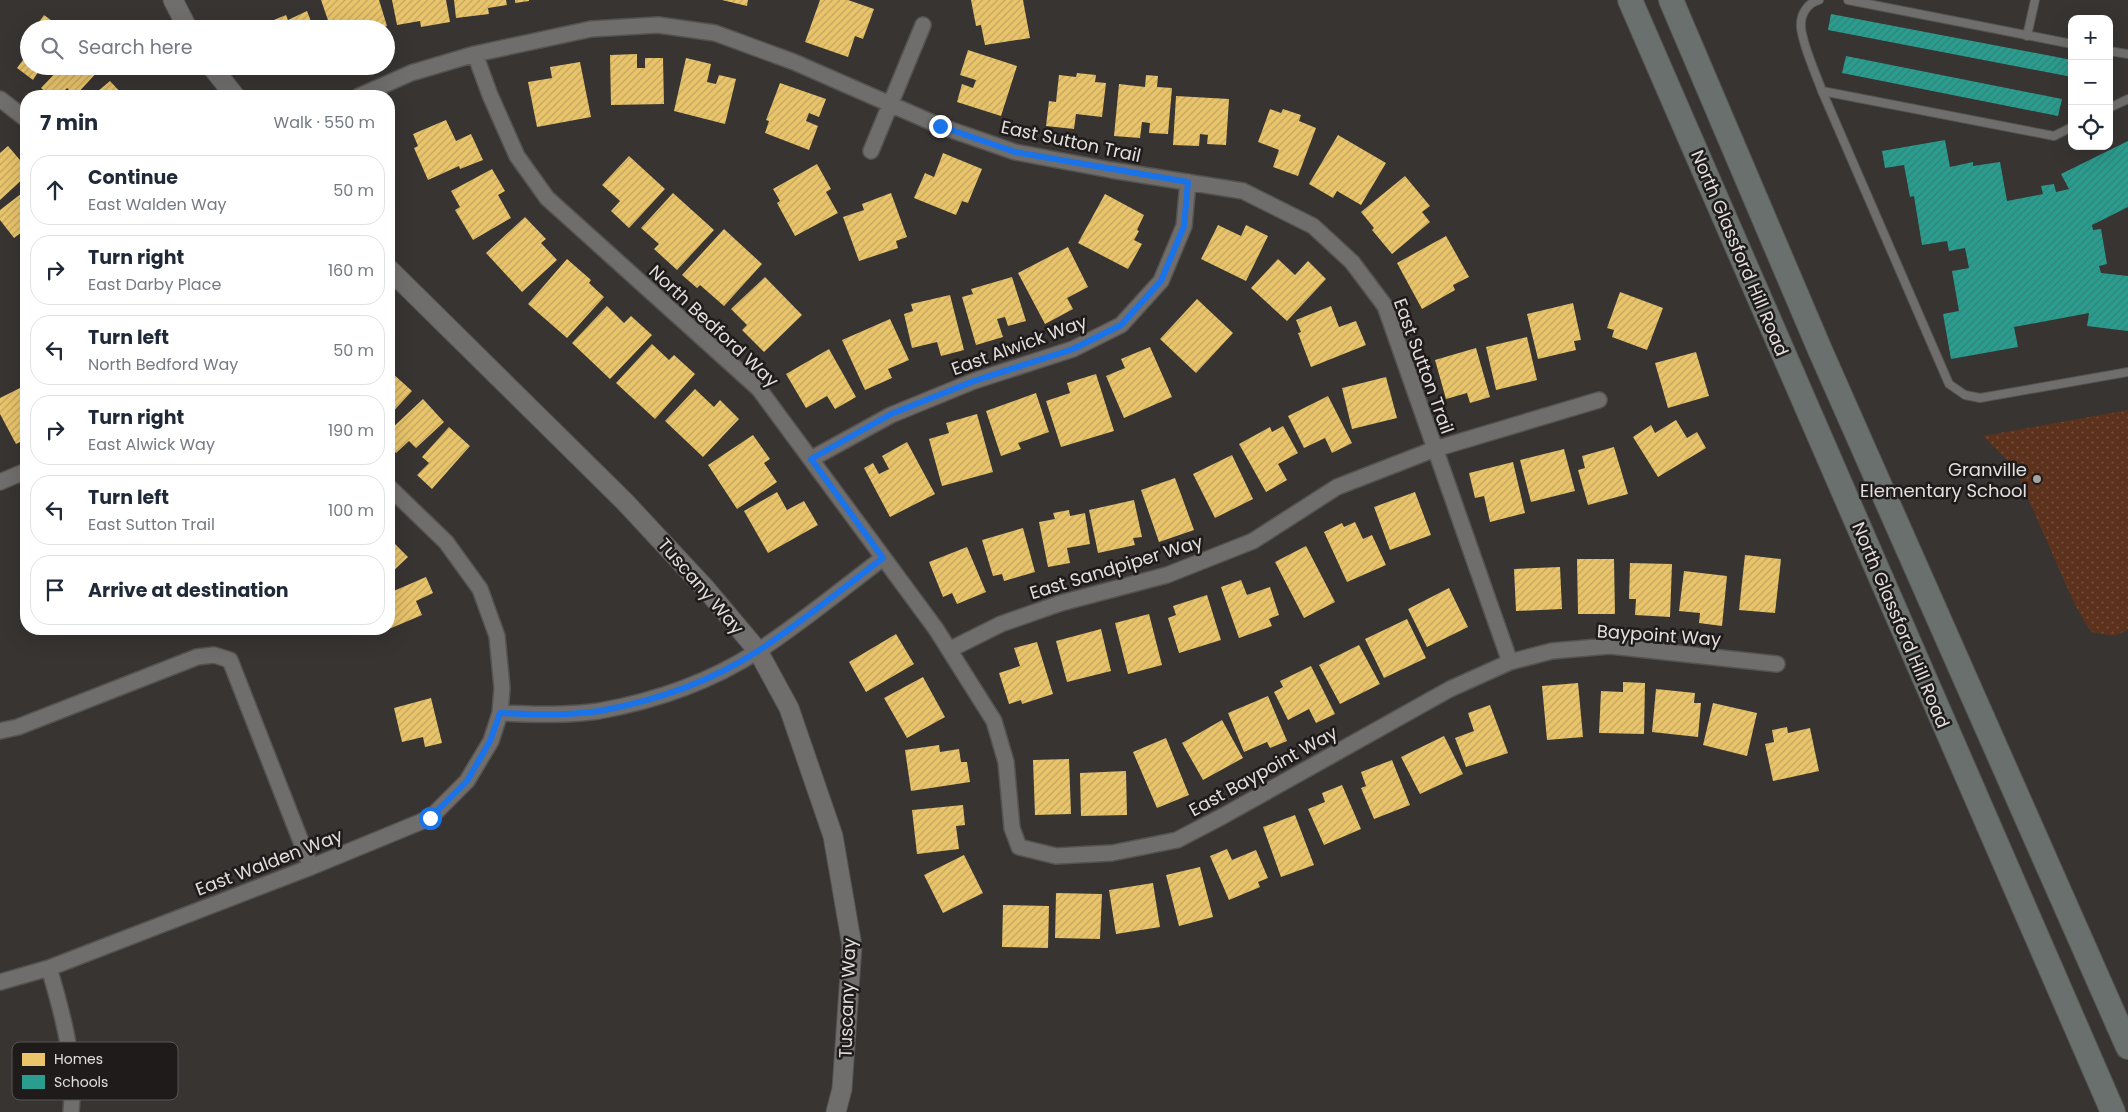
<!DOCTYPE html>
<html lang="en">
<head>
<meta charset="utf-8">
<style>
	:root { --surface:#fff; --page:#f2f2f3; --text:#1f2937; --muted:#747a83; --line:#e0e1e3 }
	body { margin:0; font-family:Poppins,sans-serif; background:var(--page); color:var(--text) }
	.controls { position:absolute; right:15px; top:15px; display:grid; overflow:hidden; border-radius:10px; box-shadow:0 5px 20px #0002 }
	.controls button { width:45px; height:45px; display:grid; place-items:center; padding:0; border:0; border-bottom:1px solid var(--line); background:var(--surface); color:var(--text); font:25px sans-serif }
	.stop { position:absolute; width:15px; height:15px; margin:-11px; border:4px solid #1a73e8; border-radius:50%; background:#fff }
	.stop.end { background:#1a73e8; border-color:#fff; box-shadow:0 1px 5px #0008 }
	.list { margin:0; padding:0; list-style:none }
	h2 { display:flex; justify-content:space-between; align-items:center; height:65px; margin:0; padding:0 20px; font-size:21px }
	h2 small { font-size:16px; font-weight:400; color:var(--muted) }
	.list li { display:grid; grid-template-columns:32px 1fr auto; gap:15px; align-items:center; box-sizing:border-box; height:70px; margin:0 10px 10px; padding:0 10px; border:1px solid var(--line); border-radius:20px }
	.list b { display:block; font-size:19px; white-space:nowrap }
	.list p { margin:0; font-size:16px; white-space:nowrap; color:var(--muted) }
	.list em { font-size:16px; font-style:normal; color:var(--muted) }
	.icon { flex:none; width:28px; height:28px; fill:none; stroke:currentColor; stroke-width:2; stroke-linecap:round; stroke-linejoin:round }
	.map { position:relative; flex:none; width:2128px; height:1112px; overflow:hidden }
	.search { position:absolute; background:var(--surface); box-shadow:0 5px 20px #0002; left:20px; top:20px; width:375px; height:55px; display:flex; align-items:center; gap:12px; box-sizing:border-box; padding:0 18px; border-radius:28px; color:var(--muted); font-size:19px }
	.panel { position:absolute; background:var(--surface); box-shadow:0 5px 20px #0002; left:20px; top:90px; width:375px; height:545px; border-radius:20px }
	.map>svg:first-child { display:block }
	.park { fill:url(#park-dots) }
	.homes { fill:url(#homes-hatch) }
	.schools { fill:url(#schools-hatch) }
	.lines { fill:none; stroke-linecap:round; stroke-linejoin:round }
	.service-casing { stroke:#555351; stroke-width:10 }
	.minor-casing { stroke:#555351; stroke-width:18 }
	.tertiary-casing { stroke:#555351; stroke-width:21 }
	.primary-casing { stroke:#555351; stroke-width:26 }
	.service { stroke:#706e6d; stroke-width:8 }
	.minor { stroke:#706e6d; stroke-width:15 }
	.tertiary { stroke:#706e6d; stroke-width:19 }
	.primary { stroke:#69706e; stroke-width:24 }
	.route { stroke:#1a73e8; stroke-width:6 }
	.poi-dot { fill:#a6a2a1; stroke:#1e1b1a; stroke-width:2 }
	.labels { text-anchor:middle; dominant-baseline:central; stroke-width:5; stroke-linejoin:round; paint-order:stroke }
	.street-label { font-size:18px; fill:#e2dedd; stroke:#1e1b1a }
	.poi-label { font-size:18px; fill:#e2dedd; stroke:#1e1b1a; text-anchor:end }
	.key { fill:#1e1b1a; stroke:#595654; stroke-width:1 }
	.key-label { font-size:14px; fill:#e2dedd }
</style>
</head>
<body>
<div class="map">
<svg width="2128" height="1112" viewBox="0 0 2128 1112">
	<defs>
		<pattern id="park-dots" width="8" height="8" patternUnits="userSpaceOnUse" patternTransform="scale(1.25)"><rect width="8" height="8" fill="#5c321d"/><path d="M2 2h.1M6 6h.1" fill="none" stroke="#734f3d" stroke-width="1.8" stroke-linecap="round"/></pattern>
		<pattern id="homes-hatch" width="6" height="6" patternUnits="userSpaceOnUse" patternTransform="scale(1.25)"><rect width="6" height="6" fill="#e9c46a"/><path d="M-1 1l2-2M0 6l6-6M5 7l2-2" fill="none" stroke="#c0a460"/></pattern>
		<pattern id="schools-hatch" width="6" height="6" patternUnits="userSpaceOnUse" patternTransform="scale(1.25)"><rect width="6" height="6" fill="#2a9d8f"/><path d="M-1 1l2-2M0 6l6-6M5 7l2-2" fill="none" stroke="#328278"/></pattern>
	</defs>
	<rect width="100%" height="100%" fill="#373432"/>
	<path class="park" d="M2128 410V630L2114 636 2091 632 2075 605 2014 467 1983 436Z"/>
	<path class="homes" d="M321 0H379L387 26 379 29H331Z
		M392 0H446L450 22 421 27 420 21 397 25Z
		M454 0H506L507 5 488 8 489 14 456 18Z
		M515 0H529V1L515 3Z
		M722 0H748L747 6Z
		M820 0H848L874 9 863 39 855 36 848 57 805 42Z
		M971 0H1023L1030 38 985 45 981 25 976 26Z
		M307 11 314 29H272L269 22 286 15 288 20Z
		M44 15 63 29H34Z
		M29 36V51L21 46Z
		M968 50 1017 66 1001 116 957 102 962 84 973 88 976 80 960 75Z
		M29 52V66H42L33 80 17 68Z
		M637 54V68H645V58H663L664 104 611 105 610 55Z
		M686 58 711 64 707 82 716 84 719 75 736 79 725 124 674 111Z
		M580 62 591 117 537 127 528 82 552 78 550 67Z
		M62 66H100L101 68 75 96 67 88 60 96H50L41 88Z
		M306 66H325L309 73Z
		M1077 73 1096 75 1095 82 1106 83 1102 117 1076 114 1074 129 1046 126 1049 101 1056 102 1059 75 1076 77Z
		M1146 75 1158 76 1157 87 1172 88 1168 134 1149 133 1150 123 1142 122 1140 138 1114 136 1119 84 1145 87Z
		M110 81 124 96H92Z
		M780 83 826 99 819 117 809 113 806 121 818 126 809 150 765 133 769 121 766 120Z
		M1176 96 1229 99 1226 145 1207 144 1208 135 1200 134 1199 146 1173 145Z
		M1270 109 1281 113 1283 109 1301 115 1299 121 1316 128 1298 176 1273 167 1279 150 1258 142Z
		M446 120 456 141 471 134 483 160 460 169 459 166 428 180 414 148 418 146 413 134Z
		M1338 135 1386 163 1361 205 1337 191 1333 198 1309 184Z
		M8 146 26 167V176L0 200V153Z
		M943 153 982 169 968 203 962 201 956 215 914 198 925 173 934 177Z
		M629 156 665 189 629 228 611 211 620 201 602 185Z
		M817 164 831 189 826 192 838 213 795 236 777 203 780 201 773 189Z
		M492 169 505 191 498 195 511 218 473 240 455 210 460 207 451 191Z
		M1405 176 1430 206 1422 212 1430 222 1392 254 1372 230 1374 228 1361 212Z
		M26 190V229L14 238 0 220V210Z
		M673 193 714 230 677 270 654 249 659 244 641 228Z
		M891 193 907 237 896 241 898 248 859 261 843 217 864 210 862 204Z
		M1105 194 1144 215 1137 230 1139 231 1134 240 1142 244 1128 269 1078 243Z
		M525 217 546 239 541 243 557 260 522 292 486 253Z
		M1218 225 1241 236 1246 225 1268 236 1246 281 1201 259Z
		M724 229 762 264 724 306 700 285 697 288 682 275Z
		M1446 236 1469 277 1453 285 1455 290 1422 309 1397 263Z
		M1068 247 1088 287 1067 298 1073 309 1045 324 1018 273Z
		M567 259 591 280 589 283 604 297 567 338 528 304Z
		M1278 259 1295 275 1308 261 1326 279 1287 321 1251 288Z
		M765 277 802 315 764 352 742 330 747 325 731 309Z
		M1012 277 1026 321 1008 326 1005 317 997 319 1003 337 976 345 962 297 973 294 971 289Z
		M1620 292 1663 308 1647 350 1612 337 1614 330 1607 328Z
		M950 295 964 350 941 356 937 342 912 348 904 314 913 311 911 304Z
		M1197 299 1233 333 1196 373 1160 339Z
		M1573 303 1581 340 1574 341 1576 350 1538 359 1527 314Z
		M607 306 624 323 631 316 652 335 610 379 572 343Z
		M1331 306 1339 327 1356 321 1366 345 1311 367 1298 333 1301 332 1296 320Z
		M890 319 909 360 888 369 892 378 865 390 842 340Z
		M1527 337 1537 380 1496 390 1486 347Z
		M652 344 669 360 674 355 695 374 655 419 616 383Z
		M1150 347 1172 397 1124 418 1106 376 1125 368 1121 359Z
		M1476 348 1490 397 1470 403 1467 393 1446 399 1435 360Z
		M829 349 856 397 835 409 827 396 806 408 786 374Z
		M1696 352 1709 396 1668 408 1655 363Z
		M391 372 412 391 389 416V374Z
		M1096 374 1114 431 1061 447 1046 401 1070 393 1067 383Z
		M1386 377 1397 418 1352 429 1342 388Z
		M24 386 26 392V439L16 444 0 414V398Z
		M695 389 714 407 720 400 739 419 703 457 665 421Z
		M1036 393 1049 432 1018 443 1021 449 1001 456 986 411Z
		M1328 396 1352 443 1332 453 1325 438 1304 448 1288 416Z
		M423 399 444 422 416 448 409 441 396 453 389 446V431Z
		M977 414 993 472 942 486 929 439 949 433 946 423Z
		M1676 420 1687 438 1697 432 1706 448 1658 477 1633 437 1651 425 1655 433Z
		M1283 426 1298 453 1278 464 1287 480 1266 492 1239 444 1270 427 1272 432Z
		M449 427 470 446 432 489 417 475 429 463 422 457Z
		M753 435 770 459 764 463 777 482 737 509 708 465Z
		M907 442 935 494 890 517 864 468 873 463 879 474 889 469 882 456Z
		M1614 447 1628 494 1588 505 1578 470 1585 468 1582 456Z
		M1564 449 1575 491 1531 502 1520 460Z
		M1232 455 1253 499 1215 518 1193 474Z
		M1513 462 1525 513 1490 522 1484 496 1475 498 1469 473Z
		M1175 478 1194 530 1159 542 1141 490Z
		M777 492 787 510 804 501 818 525 768 553 744 511Z
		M1415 492 1431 535 1390 550 1374 507Z
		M1134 500 1142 537 1133 538 1135 545 1098 553 1089 510Z
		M1069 510 1070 516 1085 513 1090 544 1067 548 1070 563 1048 567 1039 522 1055 519 1053 513Z
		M1355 522 1363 539 1372 535 1386 565 1347 582 1324 532 1342 523 1344 527Z
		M1023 528 1035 572 1004 581 1002 574 993 576 982 540Z
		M389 538 408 557 389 575Z
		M1306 546 1335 602 1304 618 1275 562Z
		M967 547 986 592 957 604 952 593 943 597 929 562Z
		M1745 555 1781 559 1775 613 1739 610Z
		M1577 559H1614L1615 614H1578Z
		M1630 563 1672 564 1670 617 1635 615 1636 599H1629Z
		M1560 567 1562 609 1516 611 1514 569Z
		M1684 571 1727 576 1722 626 1699 623 1700 613 1679 611Z
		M426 577 433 593 416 601 422 615 389 629V593Z
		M1241 580 1247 595 1270 587 1279 615 1269 619 1272 626 1239 638 1221 587Z
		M1449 588 1468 627 1427 647 1408 609Z
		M1207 595 1221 640 1179 653 1168 618 1176 615 1173 606Z
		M1149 614 1162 665 1128 674 1115 623Z
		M1407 619 1426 658 1384 678 1365 639Z
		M1101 629 1111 671 1067 682 1056 641Z
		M896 634 914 664 866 692 849 662Z
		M1037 642 1053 694 1022 704 1021 700 1009 704 999 673 1020 666 1014 648Z
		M1359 645 1380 684 1340 704 1319 665Z
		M1311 666 1335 714 1316 723 1309 709 1288 720 1274 692 1283 687 1280 681Z
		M923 677 945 717 907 738 884 698Z
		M1623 682 1645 683 1644 734 1599 733 1601 691 1623 692Z
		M1578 683 1583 737 1547 740 1542 686Z
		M1656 689 1695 693 1694 703H1701L1698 737 1652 732Z
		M1268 696 1287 741 1270 748 1267 742 1244 752 1228 713Z
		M431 698 442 743 425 747 423 737 402 742 394 708Z
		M1713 703 1757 713 1747 756 1703 745Z
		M1490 705 1508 753 1466 767 1455 738 1474 731 1468 713Z
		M1222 720 1243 758 1203 780 1182 743Z
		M1787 727 1788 733 1810 728 1819 771 1773 781 1765 744 1774 742 1772 730Z
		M1444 736 1463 774 1420 794 1401 757Z
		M1166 738 1189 795 1157 808 1133 752Z
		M939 745 940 752 959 749 961 762H967L970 782 911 791 905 750Z
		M1069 759 1071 814 1035 815 1033 760Z
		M1392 760 1410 805 1374 819 1361 788 1366 786 1361 772Z
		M1126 771 1127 815 1081 816 1080 773Z
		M1342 785 1361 829 1324 845 1308 809 1325 802 1322 793Z
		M963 805 965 825 956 826 959 849 917 854 912 810Z
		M1295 815 1314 865 1281 877 1263 827Z
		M1227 849 1232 860 1256 850 1268 878 1258 882 1260 887 1229 900 1210 856Z
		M964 855 983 893 943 913 924 875Z
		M1200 867 1213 917 1179 926 1166 875Z
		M1153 883 1160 927 1116 934 1109 890Z
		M1056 893 1102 894 1100 939 1055 938Z
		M1003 905 1049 906 1048 948 1002 947Z"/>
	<path class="schools" d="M1831 14 2072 60V77L1828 30Z
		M1846 56 2062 99 2058 116 1842 73Z
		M1945 140 1950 167 1973 162V166L2000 162 2007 201 2043 194 2041 186 2054 184 2056 192 2069 189 2061 174 2128 141V207L2092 225 2093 230 2101 229 2107 264 2099 266 2101 273 2128 276V331L2087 326 2089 313 2014 327 2018 347 1951 359 1943 314 1959 311 1952 271 1969 268 1965 248 1949 251 1947 241 1922 245 1914 196 1910 197 1904 165 1885 168 1882 151Z"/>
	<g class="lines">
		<defs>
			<path id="service" d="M1819 0C1807 3 1800 15 1801 27 1802 44 1816 74 1822 91L1949 384 1965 395 1980 398 2128 372
				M1848 0 2072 44
				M2027 36 2035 0
				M2109 51 2128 54
				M1822 91 2054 136 2072 127
				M2109 108 2128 99"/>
			<path id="minor" d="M475 54 490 95 517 156 547 198 759 389 936 629 994 721 1006 762 1012 828 1019 847 1056 856 1112 853 1177 840 1223 816 1450 689 1510 662 1552 651 1610 646 1777 664
				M359 96 411 73 475 54 591 29 658 25 715 33 794 62 940 126 1015 152 1111 170 1243 191 1313 226 1352 262 1385 306 1510 662
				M0 99 26 119
				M871 151 923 25
				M811 459 891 415 974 381 1073 349 1121 325 1161 281 1184 226 1188 182
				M0 482 26 471
				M949 650 1001 624 1061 603 1167 575 1253 541 1337 487 1435 449 1599 400
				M500 713C532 714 566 716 599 711 655 701 710 682 758 651 801 623 842 589 883 558
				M0 731 18 727 197 657 214 655 230 660 311 867
				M49 968C63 1015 76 1062 71 1112
				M0 982 49 968 311 867 430 818 467 781 491 741 500 713 502 688 497 636 480 589 446 542 389 487"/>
			<path id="tertiary" d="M173 0 188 29
				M211 66 235 96
				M389 269 625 502 706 589 758 651 789 708 833 836 852 946 842 1089 836 1112"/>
			<path id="primary" d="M1630 0 2113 1112
				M1671 0 1820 350 2128 1047"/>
		</defs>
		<use href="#service" class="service-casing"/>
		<use href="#minor" class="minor-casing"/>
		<use href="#tertiary" class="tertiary-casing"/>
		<use href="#primary" class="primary-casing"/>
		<use href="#service" class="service"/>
		<use href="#minor" class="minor"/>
		<use href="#tertiary" class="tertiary"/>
		<use href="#primary" class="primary"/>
	</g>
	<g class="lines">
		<path class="route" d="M430 818 467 781 490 741 500 713C532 714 566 716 599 711 655 701 710 682 758 651 801 623 842 589 883 558L811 459 891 414 974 381 1073 349 1121 325 1161 281 1184 226 1188 182 1015 152 940 126"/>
	</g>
	<circle class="poi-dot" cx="2037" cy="479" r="5"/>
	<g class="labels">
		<g class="street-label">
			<text transform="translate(1071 141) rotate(12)">East Sutton Trail</text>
			<text transform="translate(1740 253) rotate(67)">North Glassford Hill Road</text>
			<text transform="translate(714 326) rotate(43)">North Bedford Way</text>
			<text transform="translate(1019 345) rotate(-20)">East Alwick Way</text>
			<text transform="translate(1424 366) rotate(70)">East Sutton Trail</text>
			<text transform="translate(1116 567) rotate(-17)">East Sandpiper Way</text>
			<text transform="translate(701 586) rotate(49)">Tuscany Way</text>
			<text transform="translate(1901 625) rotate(67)">North Glassford Hill Road</text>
			<text transform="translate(1659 635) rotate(4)">Baypoint Way</text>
			<text transform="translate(1263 771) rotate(-29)">East Baypoint Way</text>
			<text transform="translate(269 862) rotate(-21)">East Walden Way</text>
			<text transform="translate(847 998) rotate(-88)">Tuscany Way</text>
		</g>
		<g class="poi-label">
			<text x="2027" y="469">Granville<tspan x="2027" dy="21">Elementary School</tspan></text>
		</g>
	</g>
	<rect x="12" y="1042" width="166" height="58" rx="8" class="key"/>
	<rect x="22" y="1053" width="23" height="13" fill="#e9c46a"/>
	<rect x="22" y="1075" width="23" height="14" fill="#2a9d8f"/>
	<g class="key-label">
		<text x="54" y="1064">Homes</text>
		<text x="54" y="1087">Schools</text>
	</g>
</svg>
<div class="controls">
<button>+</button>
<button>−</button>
<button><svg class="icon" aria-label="locate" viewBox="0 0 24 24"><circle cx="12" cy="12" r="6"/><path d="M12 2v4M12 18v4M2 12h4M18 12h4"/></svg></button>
</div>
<div class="stop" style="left:430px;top:818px"></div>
<div class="stop end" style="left:940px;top:126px"></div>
<div class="search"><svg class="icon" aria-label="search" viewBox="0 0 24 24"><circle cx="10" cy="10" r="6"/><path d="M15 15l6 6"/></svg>Search here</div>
<section class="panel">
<h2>7 min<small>Walk · 550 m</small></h2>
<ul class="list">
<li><svg class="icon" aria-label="ahead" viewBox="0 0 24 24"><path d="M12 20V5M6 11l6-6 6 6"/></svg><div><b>Continue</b><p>East Walden Way</p></div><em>50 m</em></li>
<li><svg class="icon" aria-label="right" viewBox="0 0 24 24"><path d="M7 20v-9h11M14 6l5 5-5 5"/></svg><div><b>Turn right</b><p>East Darby Place</p></div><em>160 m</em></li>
<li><svg class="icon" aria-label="left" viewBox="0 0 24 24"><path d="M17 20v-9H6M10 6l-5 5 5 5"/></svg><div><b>Turn left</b><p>North Bedford Way</p></div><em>50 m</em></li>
<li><svg class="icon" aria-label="right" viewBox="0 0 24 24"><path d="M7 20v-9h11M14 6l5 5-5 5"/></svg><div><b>Turn right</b><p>East Alwick Way</p></div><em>190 m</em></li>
<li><svg class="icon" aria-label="left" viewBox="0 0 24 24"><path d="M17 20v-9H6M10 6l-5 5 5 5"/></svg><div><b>Turn left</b><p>East Sutton Trail</p></div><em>100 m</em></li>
<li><svg class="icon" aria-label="arrive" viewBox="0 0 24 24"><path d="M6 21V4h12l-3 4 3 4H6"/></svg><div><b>Arrive at destination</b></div></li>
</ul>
</section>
</div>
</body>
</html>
